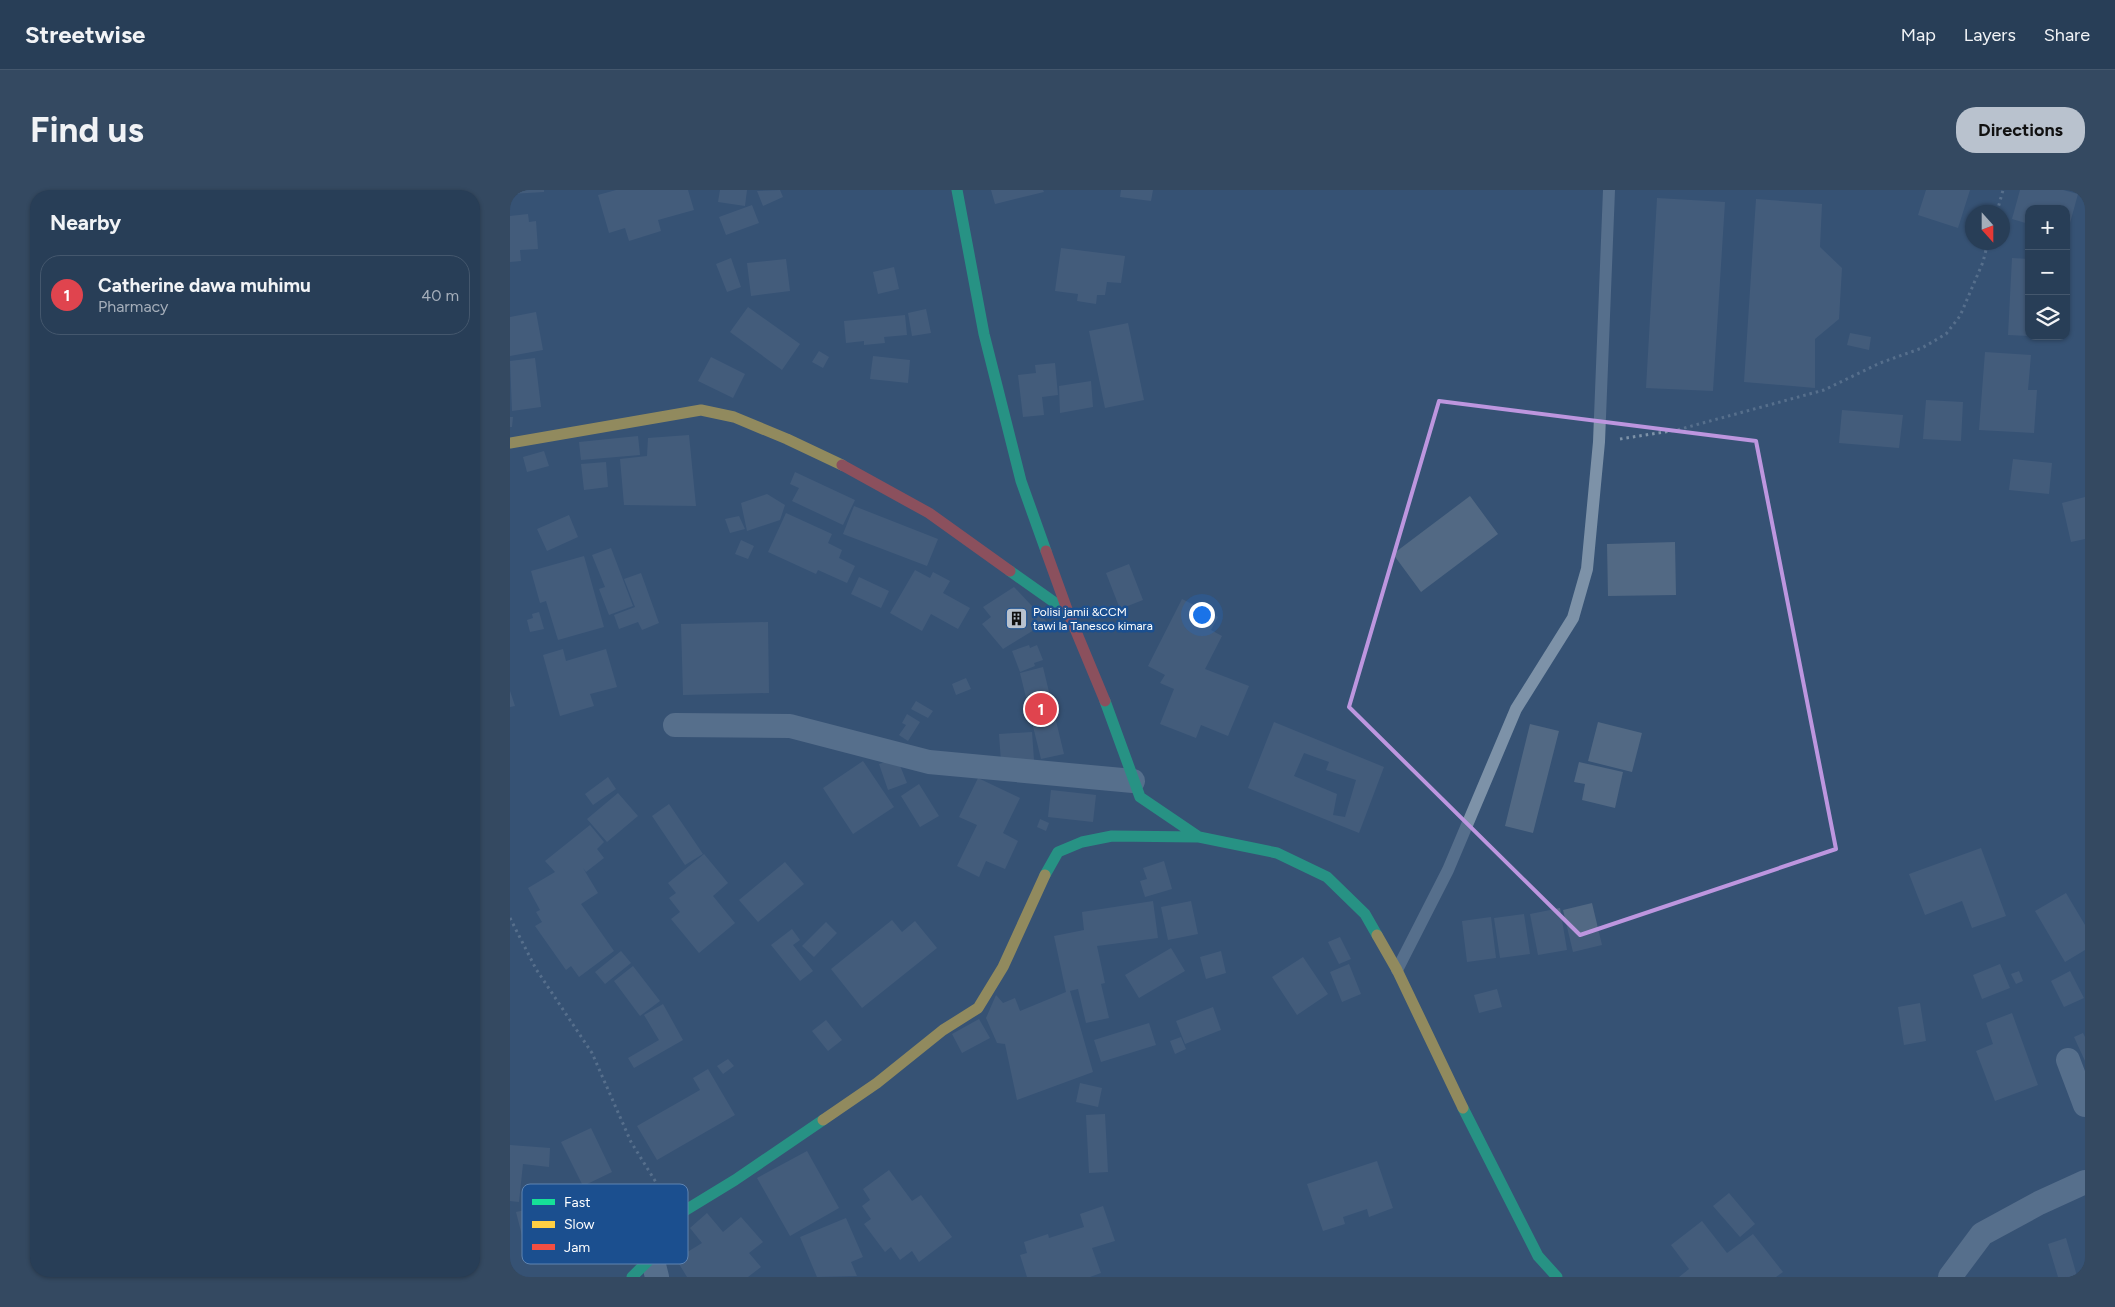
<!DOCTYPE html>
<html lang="en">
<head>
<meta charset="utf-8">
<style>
	:root { --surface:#283e57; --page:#344961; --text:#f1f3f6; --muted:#a5aeba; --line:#44576d; --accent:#b9c2ce }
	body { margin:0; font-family:Figtree,sans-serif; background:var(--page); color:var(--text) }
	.controls { position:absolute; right:15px; top:15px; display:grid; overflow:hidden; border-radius:10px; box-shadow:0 1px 4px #0004 }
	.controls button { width:45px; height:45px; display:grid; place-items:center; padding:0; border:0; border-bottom:1px solid var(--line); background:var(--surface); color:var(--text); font:25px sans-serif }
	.compass { position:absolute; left:1455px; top:15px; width:45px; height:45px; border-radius:50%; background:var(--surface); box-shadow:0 1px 4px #0004; rotate:159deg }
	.you { position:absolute; left:691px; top:424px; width:18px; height:18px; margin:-12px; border:4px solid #fff; border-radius:50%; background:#1a73e8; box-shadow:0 0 0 8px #1a73e833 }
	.badge { display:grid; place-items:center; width:32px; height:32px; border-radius:50%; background:var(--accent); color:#fff; font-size:16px; font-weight:700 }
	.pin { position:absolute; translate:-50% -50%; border:2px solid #fff; box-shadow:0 1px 5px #0006 }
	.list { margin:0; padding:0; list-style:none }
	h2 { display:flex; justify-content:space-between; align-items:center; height:65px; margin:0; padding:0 20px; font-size:21px }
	h2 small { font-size:16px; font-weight:400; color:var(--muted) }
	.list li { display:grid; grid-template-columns:32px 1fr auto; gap:15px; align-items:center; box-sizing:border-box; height:80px; margin:0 10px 10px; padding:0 10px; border:1px solid var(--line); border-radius:20px }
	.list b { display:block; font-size:19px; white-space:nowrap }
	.list p { margin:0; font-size:16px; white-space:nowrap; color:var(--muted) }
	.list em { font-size:16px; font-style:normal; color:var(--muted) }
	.icon { flex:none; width:28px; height:28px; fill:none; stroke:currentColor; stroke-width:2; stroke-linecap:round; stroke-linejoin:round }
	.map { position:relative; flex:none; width:1575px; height:1087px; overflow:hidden; border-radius:20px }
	header { display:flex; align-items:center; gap:30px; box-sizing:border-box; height:70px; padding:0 25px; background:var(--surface); border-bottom:1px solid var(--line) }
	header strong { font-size:24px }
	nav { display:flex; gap:28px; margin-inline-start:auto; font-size:18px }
	.intro { display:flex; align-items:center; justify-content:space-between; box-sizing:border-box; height:120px; padding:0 30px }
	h1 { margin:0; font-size:35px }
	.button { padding:12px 22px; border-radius:20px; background:var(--accent); color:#111; font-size:18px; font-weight:700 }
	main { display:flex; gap:30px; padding:0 30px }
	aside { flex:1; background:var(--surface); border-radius:20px; box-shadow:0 1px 4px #0004 }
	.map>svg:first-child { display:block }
	.building { fill:#526984; fill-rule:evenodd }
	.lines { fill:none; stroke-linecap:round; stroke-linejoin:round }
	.path { stroke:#7d92a8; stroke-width:3; stroke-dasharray:2.5 4; stroke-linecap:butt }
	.lane { stroke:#7d92a8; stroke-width:12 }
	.street { stroke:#7d92a8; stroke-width:24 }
	.fast { stroke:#16e098; stroke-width:11 }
	.slow { stroke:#ffcf43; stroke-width:11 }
	.jam { stroke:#f24e42; stroke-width:11 }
	.marked { fill:none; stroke:#bd96df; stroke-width:4; stroke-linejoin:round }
	.labels { text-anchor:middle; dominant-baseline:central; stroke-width:5; stroke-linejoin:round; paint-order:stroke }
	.poi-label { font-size:12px; fill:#fff; stroke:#1b4f8f; text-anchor:start }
	.key { fill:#1b4f8f; stroke:#5f84b1; stroke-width:1 }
	.key-label { font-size:14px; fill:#fff }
</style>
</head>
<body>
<header>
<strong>Streetwise</strong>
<nav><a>Map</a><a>Layers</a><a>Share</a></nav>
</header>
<div class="intro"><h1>Find us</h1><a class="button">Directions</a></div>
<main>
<aside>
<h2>Nearby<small></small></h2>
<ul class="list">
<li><span class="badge" style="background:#e0444e">1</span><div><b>Catherine dawa muhimu</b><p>Pharmacy</p></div><em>40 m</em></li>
</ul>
</aside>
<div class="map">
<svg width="1575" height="1087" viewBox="0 0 1575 1087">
	<rect width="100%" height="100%" fill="#365274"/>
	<path class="building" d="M0 0H34V2L0 4Z
		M106 0H178L184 20 148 30 151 41 119 51 115 38 99 43 88 5Z
		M210 0H237L235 16 208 12Z
		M270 0 273 7 253 16 247 1Z
		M481 0H533L534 2 485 14Z
		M611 0H643L641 11 610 7Z
		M1416 0H1460L1448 38 1408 25Z
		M1510 0H1553L1568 4 1557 44 1556 19H1519V34L1502 29Z
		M1147 8 1215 12 1203 201 1136 198Z
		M1246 9 1312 14 1310 57 1332 78 1329 129 1305 149V198L1234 192Z
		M242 15 249 33 216 45 209 27Z
		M18 24 19 32 26 31 28 59 10 60 11 71 0 72V26Z
		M1516 41H1519V58H1515Z
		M551 58 615 66 611 93 597 92 595 105H587L586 114 567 111 568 104 545 101Z
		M221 68 231 97 217 102 206 74Z
		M1502 68 1519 69V146L1498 145Z
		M276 69 280 101 241 106 237 73Z
		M384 77 389 99 368 104 363 82Z
		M238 117 290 154 272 180 220 142Z
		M416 119 421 143 402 146 398 123Z
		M26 122 33 160 0 166V127Z
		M395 125 397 145 374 147 375 153 354 155V151L336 153 334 131Z
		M618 133 634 210 595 218 579 141Z
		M1340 143 1361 147 1359 160 1337 155Z
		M309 161 319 167 313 178 302 172Z
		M1475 162 1521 165 1518 200H1527L1524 243 1469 240Z
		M363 166 400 170 398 193 360 189Z
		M201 167 235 184 223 208 188 191Z
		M25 168 31 217 2 221 0 171Z
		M545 173 548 205 532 207 534 225 513 227 508 185 526 183 525 175Z
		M581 191 583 217 550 223 549 196Z
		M1416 210 1453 212 1451 251 1413 249Z
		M1332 220 1393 225 1389 258 1329 253Z
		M0 227H3L2 237H0Z
		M179 245 186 316 114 315 110 269 137 266 138 248Z
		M128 246 130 265 71 270 69 252Z
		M34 261 39 276 17 282 13 267Z
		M1503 269 1542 273 1539 304 1499 300Z
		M96 272 98 297 74 300 71 274Z
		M285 282 345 310 333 335 282 311 289 298 280 294Z
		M257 304 275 315 270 330 237 341 231 313Z
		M960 306 988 344 911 402 883 364Z
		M1575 307V349L1561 352 1552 313Z
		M344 316 428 349 417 376 333 344Z
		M276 323 322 344 318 353 332 360 329 368 345 376 337 393 308 380 306 384 258 362Z
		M59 325 68 347 37 361 27 339Z
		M229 326 235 339 220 343 215 329Z
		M231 350 244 356 238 369 225 364Z
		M1165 352 1166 405 1098 406 1097 354Z
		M101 358 123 416 99 425 89 399 95 397 82 365Z
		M74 366 94 437 48 450 36 411 30 413 21 381Z
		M619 374 633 410 610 419 596 383Z
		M405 380 420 388 423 382 440 391 433 403 460 418 448 439 421 424 412 441 380 423Z
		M131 383 149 433 132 440 128 432 109 439 104 425 125 417 114 389Z
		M349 387 379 401 371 418 341 404Z
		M504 397 537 432 493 459 472 434 481 427 473 417Z
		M672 409 708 427 701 440 712 446 695 479 739 496 718 546 691 535 686 548 650 534 664 499 650 493 655 485 638 476Z
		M29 422 34 439 20 442 17 430 23 428 22 424Z
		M258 432 259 503 173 505 171 434Z
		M519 455 520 458 527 455 533 470 524 473 525 476 510 482 502 461Z
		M53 459 56 471 96 459 107 497 80 504 84 516 50 526 33 465Z
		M533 477 554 564 531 569 510 483Z
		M456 488 461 499 446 505 442 494Z
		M0 501 5 516 0 517Z
		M406 511 423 521 418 528 401 519Z
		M397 524 410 532 398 551 389 545 396 535 392 533Z
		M764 532 874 577 849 643 738 598ZM794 563 819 572 816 580 846 590 835 627 823 625 827 604 784 586Z
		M1088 532 1132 543 1122 582 1078 571Z
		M1020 534 1049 541 1023 643 995 636Z
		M522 542 524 570 491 572 489 544Z
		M387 568 397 593 378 600 369 574Z
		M353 571 384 617 343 644 313 598Z
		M1069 572 1113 582 1105 618 1072 610 1075 594 1064 592Z
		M98 587 106 599 83 615 75 604Z
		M468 588 510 608 493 643 508 651 495 679 476 671 469 687 447 676 467 635 449 627Z
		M409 594 429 626 410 637 391 606Z
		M541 600 586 605 583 632 538 627Z
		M108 603 128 626 97 652 77 629Z
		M159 614 193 664 175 675 142 626Z
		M530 629 539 633 536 641 527 637Z
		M80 635 94 652 87 659 94 668 76 682 73 678 88 703 71 714 104 761 69 787 61 776 56 780 25 736 32 732 26 722 30 720 18 698 45 682 35 671Z
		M1471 658 1496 726 1462 738 1452 711 1415 725 1399 684Z
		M194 664 218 693 203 706 225 733 189 763 161 729 170 722 159 708 166 703 158 693Z
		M654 671 662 699 635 707 630 691 637 689 633 678Z
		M275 672 294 694 248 732 229 710Z
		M1556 703 1575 735V760L1555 772 1525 721Z
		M643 711 648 748 587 756 595 793 591 794 599 828 576 833 568 799 560 801 583 882 507 910 495 854 487 853 476 828 486 805 493 813 505 808 510 821 556 802 544 746 574 740 572 722Z
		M681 711 688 744 658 750 651 717Z
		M1082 713 1092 755 1063 762 1053 720Z
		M1050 718 1057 760 1028 765 1020 724Z
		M1014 724 1020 764 990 768 984 728Z
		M981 727 986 768 957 772 952 731Z
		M382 730 392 742 405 731 427 758 352 818 321 779Z
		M316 732 327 743 304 767 292 756Z
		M282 739 290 750 283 755 303 781 290 791 261 755Z
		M830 747 841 769 829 774 818 752Z
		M661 758 675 781 629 808 615 785Z
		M111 761 121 773 95 794 85 782Z
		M711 761 716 783 696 789 690 767Z
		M793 767 818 804 787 825 762 787Z
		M839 774 851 804 832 812 820 782Z
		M1490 774 1500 798 1472 809 1463 785Z
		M123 776 150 811 130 826 104 791Z
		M1509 781 1513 791 1506 794 1501 784Z
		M1560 781 1574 808 1554 817 1541 791Z
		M987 799 992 817 969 823 964 805Z
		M1410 813 1416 851 1394 855 1388 817Z
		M153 814 173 850 124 878 118 868 149 850 134 825Z
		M703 817 711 840 675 854 666 831Z
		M1502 823 1528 895 1485 911 1466 861 1483 854 1476 833Z
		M469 829 480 848 452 863 442 844Z
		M316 830 332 850 318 861 302 841Z
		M639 833 646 855 591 872 584 850Z
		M1573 843 1575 847V871L1564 847Z
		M671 847 676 859 665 864 660 851Z
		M218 869 224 876 213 884 207 876Z
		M198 879 225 925 147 970 127 936 190 900 183 888Z
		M570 893 592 898 588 917 566 912Z
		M595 924 598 982 579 983 576 925Z
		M81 938 102 982 73 996 51 952Z
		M0 955 40 958 39 977 13 974 9 1012 0 1011Z
		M297 961 329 1018 280 1046 247 988Z
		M867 971 883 1018 859 1027 857 1019 833 1027 835 1034 813 1041 797 994Z
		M379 980 402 1011 411 1005 442 1047 409 1072 402 1061 390 1070 381 1057 375 1062 354 1034 361 1029 352 1016 360 1010 353 999Z
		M1219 1003 1245 1034 1230 1047 1203 1016Z
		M83 1005 93 1047 17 1065 6 1022Z
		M593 1016 605 1051 582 1058 591 1083 580 1087H517L510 1065 517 1063 514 1052 538 1044 539 1048 574 1037 570 1024Z
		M197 1023 213 1042 231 1027 253 1052 239 1063 251 1077 238 1087H177L166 1069 192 1053 180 1038Z
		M336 1028 353 1067 341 1072 347 1086 307 1087 290 1047Z
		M1192 1031 1217 1063 1243 1044 1273 1082 1266 1087H1169L1179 1079 1161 1055Z
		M1556 1048 1567 1086 1565 1087H1548L1538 1054Z"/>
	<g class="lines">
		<path class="path" d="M1487 22 1493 0
			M1110 249 1167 240 1314 200 1370 173 1412 158 1436 144 1450 126 1473 72 1478 52
			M0 728 26 779 82 863 121 952 152 1002"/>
		<path class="lane" d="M887 780 938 680 1006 519 1063 428 1077 379 1089 252 1099 0"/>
		<path class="street" d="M165 535 280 536 419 572 623 591
			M1558 870 1575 915
			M142 1067 147 1087
			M1440 1087 1472 1044 1529 1013 1575 992"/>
		<path class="fast" d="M447 0 474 144 511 291 536 361
			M500 381 558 422
			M595 511 630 607 689 647 767 663 817 687 855 724 867 745
			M535 685 548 662 572 652 602 646 689 647
			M953 918 1028 1066 1047 1087
			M122 1087 142 1067 166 1026 225 990 313 930"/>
		<path class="slow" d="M0 253 191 220 224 227 277 249 332 275
			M867 745 887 780 953 918
			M313 930 367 893 433 840 468 818 493 777 535 685"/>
		<path class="jam" d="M332 275 419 323 500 381
			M536 361 558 422 595 511"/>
	</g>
	<path d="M0 0H1575V1087H0ZM929 211 1246 251 1326 659 1070 745 839 517Z" fill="#365274" fill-opacity=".55" fill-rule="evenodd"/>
	<path class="marked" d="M929 211 1246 251 1326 659 1070 745 839 517Z"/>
	<defs>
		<symbol id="building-square" viewBox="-11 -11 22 22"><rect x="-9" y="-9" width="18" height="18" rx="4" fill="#b9c2ce" stroke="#1b4f8f"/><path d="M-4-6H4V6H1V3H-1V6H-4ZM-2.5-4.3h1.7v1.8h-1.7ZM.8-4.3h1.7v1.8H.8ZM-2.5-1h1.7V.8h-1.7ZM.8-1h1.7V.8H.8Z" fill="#111"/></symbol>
	</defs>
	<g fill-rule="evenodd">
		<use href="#building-square" x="494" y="416" width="25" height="25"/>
	</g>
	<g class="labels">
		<g class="poi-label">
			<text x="523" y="422">Polisi jamii &amp;CCM<tspan x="523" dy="14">tawi la Tanesco kimara</tspan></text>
		</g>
	</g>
	<rect x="12" y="994" width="166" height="80" rx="8" class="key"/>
	<rect x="22" y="1009" width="23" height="6" fill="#16e098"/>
	<rect x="22" y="1031" width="23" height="7" fill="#ffcf43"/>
	<rect x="22" y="1054" width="23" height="6" fill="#f24e42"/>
	<g class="key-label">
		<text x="54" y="1017">Fast</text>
		<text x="54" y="1039">Slow</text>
		<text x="54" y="1062">Jam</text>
	</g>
</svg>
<div class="controls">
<button>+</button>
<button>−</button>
<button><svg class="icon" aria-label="layers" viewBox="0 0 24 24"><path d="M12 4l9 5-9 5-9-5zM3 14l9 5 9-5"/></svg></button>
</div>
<svg class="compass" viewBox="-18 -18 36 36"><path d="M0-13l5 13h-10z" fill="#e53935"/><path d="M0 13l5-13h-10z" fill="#a5aeba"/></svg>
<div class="you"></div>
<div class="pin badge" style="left:531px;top:519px;background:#e0444e">1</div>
</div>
</main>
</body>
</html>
